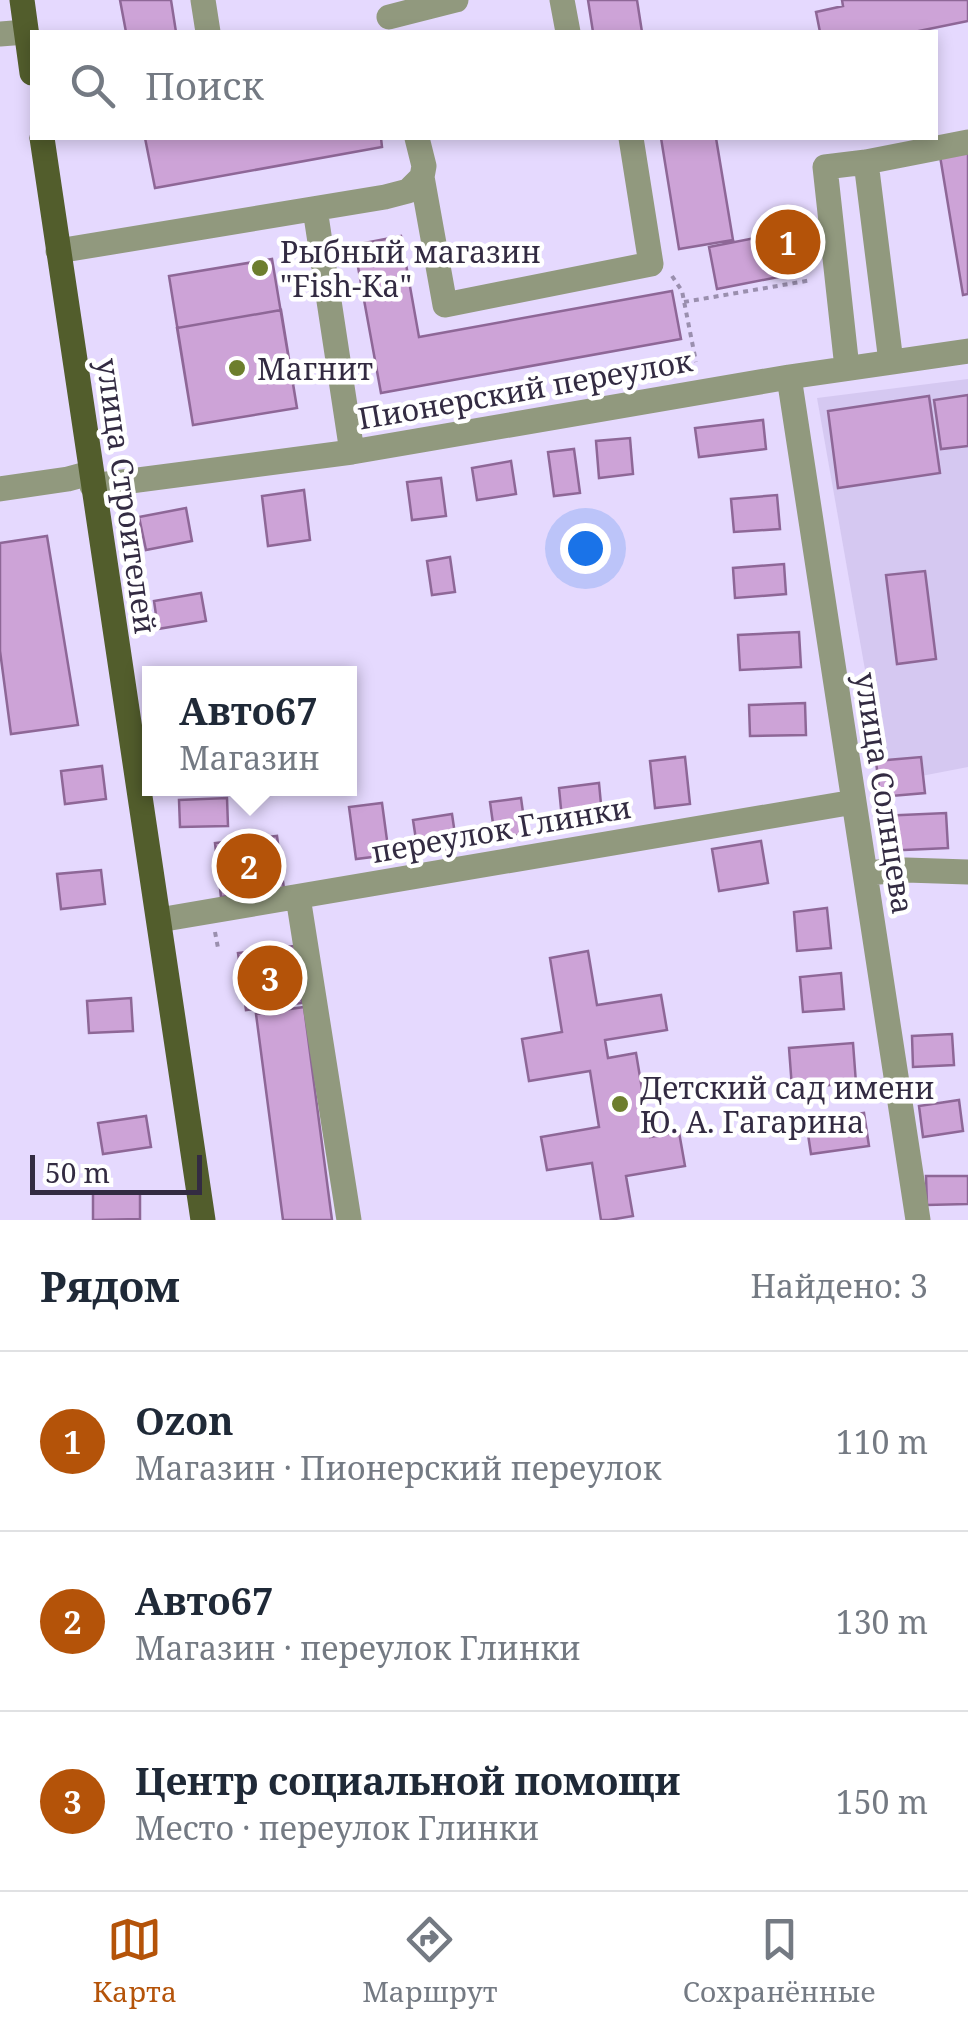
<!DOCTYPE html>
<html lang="ru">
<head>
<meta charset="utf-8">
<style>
	:root { --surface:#fff; --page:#f6f6f7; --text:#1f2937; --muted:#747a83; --line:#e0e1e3; --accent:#b45309 }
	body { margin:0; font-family:"Noto Serif",serif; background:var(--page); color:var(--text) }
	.scale { position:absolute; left:30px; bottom:25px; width:172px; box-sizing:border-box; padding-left:10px; border:5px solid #332b42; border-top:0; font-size:28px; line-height:35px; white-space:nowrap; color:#332b42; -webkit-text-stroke:8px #fff; paint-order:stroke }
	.you { position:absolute; left:585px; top:548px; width:35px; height:35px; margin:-25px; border:8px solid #fff; border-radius:50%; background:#1a73e8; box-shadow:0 0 0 15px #1a73e833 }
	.badge { display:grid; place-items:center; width:65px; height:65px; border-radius:50%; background:var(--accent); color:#fff; font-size:32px; font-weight:700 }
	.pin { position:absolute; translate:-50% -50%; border:5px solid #fff; box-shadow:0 2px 10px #0006 }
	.popup { position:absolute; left:142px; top:666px; width:215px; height:130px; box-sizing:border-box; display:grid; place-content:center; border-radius:0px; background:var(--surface); filter:drop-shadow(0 2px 8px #0005); font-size:32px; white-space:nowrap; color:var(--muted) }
	.popup b { font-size:38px; color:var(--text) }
	.popup::after { content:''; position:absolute; left:50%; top:100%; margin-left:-20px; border:20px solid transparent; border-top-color:var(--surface) }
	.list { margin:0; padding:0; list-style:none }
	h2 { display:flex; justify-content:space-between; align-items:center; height:130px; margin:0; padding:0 40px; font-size:42px }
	h2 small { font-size:32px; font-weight:400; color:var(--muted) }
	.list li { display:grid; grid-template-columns:65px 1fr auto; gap:30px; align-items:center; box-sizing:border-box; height:180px; padding:0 40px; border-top:2px solid var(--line) }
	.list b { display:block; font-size:38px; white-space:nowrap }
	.list p { margin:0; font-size:32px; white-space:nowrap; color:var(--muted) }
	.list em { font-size:32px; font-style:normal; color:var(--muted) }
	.icon { flex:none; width:55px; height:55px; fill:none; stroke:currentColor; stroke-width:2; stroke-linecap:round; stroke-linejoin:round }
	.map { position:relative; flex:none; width:968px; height:1220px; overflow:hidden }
	.search { position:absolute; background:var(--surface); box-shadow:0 5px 15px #0003; left:30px; right:30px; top:30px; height:110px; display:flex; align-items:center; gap:25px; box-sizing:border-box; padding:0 35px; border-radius:0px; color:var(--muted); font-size:38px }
	.sheet { height:670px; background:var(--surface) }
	nav { display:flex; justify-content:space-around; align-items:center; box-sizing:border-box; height:140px; border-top:2px solid var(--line); background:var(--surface); font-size:28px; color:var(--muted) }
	nav a { display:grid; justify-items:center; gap:5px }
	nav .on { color:var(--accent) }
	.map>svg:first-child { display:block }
	.built { fill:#d5c8f1 }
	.building { fill:#cda3d7; stroke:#8e6797; stroke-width:2.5 }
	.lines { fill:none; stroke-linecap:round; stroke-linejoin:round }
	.path { stroke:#9a8fae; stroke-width:4; stroke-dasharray:5 5; stroke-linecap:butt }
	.minor { stroke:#91997e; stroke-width:25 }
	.major { stroke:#525d2c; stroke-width:25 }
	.poi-dot { fill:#6d7e2d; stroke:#fff; stroke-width:4 }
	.labels { text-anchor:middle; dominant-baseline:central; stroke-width:9; stroke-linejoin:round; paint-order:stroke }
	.poi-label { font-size:30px; fill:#332b42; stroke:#fff; text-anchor:start }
	.street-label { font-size:30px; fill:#332b42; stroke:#fff }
</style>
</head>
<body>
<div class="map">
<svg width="968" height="1220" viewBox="0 0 968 1220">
	<rect width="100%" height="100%" fill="#e5d9fe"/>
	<path class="built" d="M968 379V767L885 783 817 398Z"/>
	<path class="building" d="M120 0H171L176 32H126Z
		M588 0H637L642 32H593Z
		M842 0H968V21L914 32H820L816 12 843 6Z
		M145 138H381L382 147 155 188Z
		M661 138H716L733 240 679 249Z
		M968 151V294L963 295 940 156Z
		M796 230 804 272 717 289 709 247Z
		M401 236 419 337 672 291 681 339 381 393 354 245Z
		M272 259 297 408 193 425 169 276Z
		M281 310 297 408 193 425 177 328Z
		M968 395V446L941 449 934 400Z
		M929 396 940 473 838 488 828 411Z
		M763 420 766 449 699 457 695 428Z
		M630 438 633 474 599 478 596 441Z
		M574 449 580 493 554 496 548 452Z
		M511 461 516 494 477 500 472 468Z
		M441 478 446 516 412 520 407 482Z
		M304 490 310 540 268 546 262 496Z
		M777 495 780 529 734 532 731 499Z
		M186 508 192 541 146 550 139 517Z
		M47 536 78 725 11 734 0 651V543Z
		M450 557 455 592 432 595 427 561Z
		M784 564 786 594 735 598 733 568Z
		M925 571 936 659 897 664 886 575Z
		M201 593 206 621 158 629 154 601Z
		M799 632 801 667 740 670 738 635Z
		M805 703 806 735 750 736 749 705Z
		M685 757 690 804 655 808 650 761Z
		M921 757 925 793 880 797 876 761Z
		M102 766 106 799 65 804 61 771Z
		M599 783 602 815 562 819 559 788Z
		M227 798 228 826 180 827 179 800Z
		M521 798 526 834 495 838 490 802Z
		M382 803 389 855 356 859 349 807Z
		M946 813 948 848 882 851 880 816Z
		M452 814 457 848 418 853 413 820Z
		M277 836 284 889 221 897 215 843Z
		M761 841 768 883 719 891 712 849Z
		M101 870 105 904 61 909 57 874Z
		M827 908 831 948 797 951 794 912Z
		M295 946 302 1003 246 1010 238 953Z
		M588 951 597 1005 661 995 667 1030 605 1040 608 1058 636 1053 650 1137 679 1132 685 1166 626 1176 633 1216 609 1220H601L592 1163 547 1170 541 1137 599 1127 590 1071 529 1081 522 1039 562 1032 550 958Z
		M841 973 844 1009 803 1012 800 977Z
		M131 998 133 1031 89 1033 87 1001Z
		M304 1007 332 1220H283L256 1014Z
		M952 1034 954 1065 913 1067 912 1036Z
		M853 1043 856 1083 792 1088 789 1048Z
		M959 1100 963 1131 923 1137 919 1106Z
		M864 1113 869 1146 811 1154 806 1121Z
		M146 1116 151 1147 103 1154 98 1123Z
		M926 1176H968V1204L927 1205Z
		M93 1192H140V1219L93 1220Z"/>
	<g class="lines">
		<path class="path" d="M672 276 682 291 696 362
			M684 302 812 280
			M215 932 218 948"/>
		<path class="minor" d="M203 0 208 32
			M562 0 568 32
			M389 17 456 0
			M0 34 26 32
			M417 138 424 166 422 177 445 305 651 264 631 138
			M866 162 891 362
			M315 209 352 452
			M58 251 385 197 408 191 422 177
			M847 368 825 167 866 162 968 142
			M789 377 918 1220
			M92 486 352 452 789 377 968 351
			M0 489 68 479 90 473
			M865 873 906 870 968 872
			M298 897 349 1220
			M159 920 854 802"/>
		<path class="major" d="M22 0 32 73
			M42 138 203 1220"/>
	</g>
	<g class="poi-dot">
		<circle cx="260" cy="268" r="10"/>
		<circle cx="237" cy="368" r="10"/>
		<circle cx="620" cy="1104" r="10"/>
	</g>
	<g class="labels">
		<g class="poi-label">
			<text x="280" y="251">Рыбный магазин<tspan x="280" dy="34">"Fish-Ка"</tspan></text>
			<text x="257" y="368">Магнит</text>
			<text x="640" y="1087">Детский сад имени<tspan x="640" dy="34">Ю. А. Гагарина</tspan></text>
		</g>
		<g class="street-label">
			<text transform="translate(525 389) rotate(-10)">Пионерский переулок</text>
			<text transform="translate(127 496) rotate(82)">улица Строителей</text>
			<text transform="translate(885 793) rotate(81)">улица Солнцева</text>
			<text transform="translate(501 829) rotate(-10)">переулок Глинки</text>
		</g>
	</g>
</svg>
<div class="scale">50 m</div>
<div class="you"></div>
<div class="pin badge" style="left:788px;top:242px">1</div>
<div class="pin badge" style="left:249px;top:866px">2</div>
<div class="popup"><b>Авто67</b>Магазин</div>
<div class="pin badge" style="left:270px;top:978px">3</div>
<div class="search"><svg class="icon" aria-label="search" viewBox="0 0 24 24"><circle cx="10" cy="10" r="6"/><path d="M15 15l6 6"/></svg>Поиск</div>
</div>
<section class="sheet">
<h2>Рядом<small>Найдено: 3</small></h2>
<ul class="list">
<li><span class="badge">1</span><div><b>Ozon</b><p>Магазин · Пионерский переулок</p></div><em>110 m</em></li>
<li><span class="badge">2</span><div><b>Авто67</b><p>Магазин · переулок Глинки</p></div><em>130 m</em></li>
<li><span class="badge">3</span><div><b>Центр социальной помощи</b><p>Место · переулок Глинки</p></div><em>150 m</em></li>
</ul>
</section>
<nav>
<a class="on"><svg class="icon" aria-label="map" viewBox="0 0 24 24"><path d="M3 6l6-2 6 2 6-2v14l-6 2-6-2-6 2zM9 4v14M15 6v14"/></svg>Карта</a>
<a><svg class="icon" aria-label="directions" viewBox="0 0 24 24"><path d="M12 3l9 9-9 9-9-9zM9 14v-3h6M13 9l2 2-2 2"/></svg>Маршрут</a>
<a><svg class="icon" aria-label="saved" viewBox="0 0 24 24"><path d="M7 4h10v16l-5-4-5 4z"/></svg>Сохранённые</a>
</nav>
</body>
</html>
